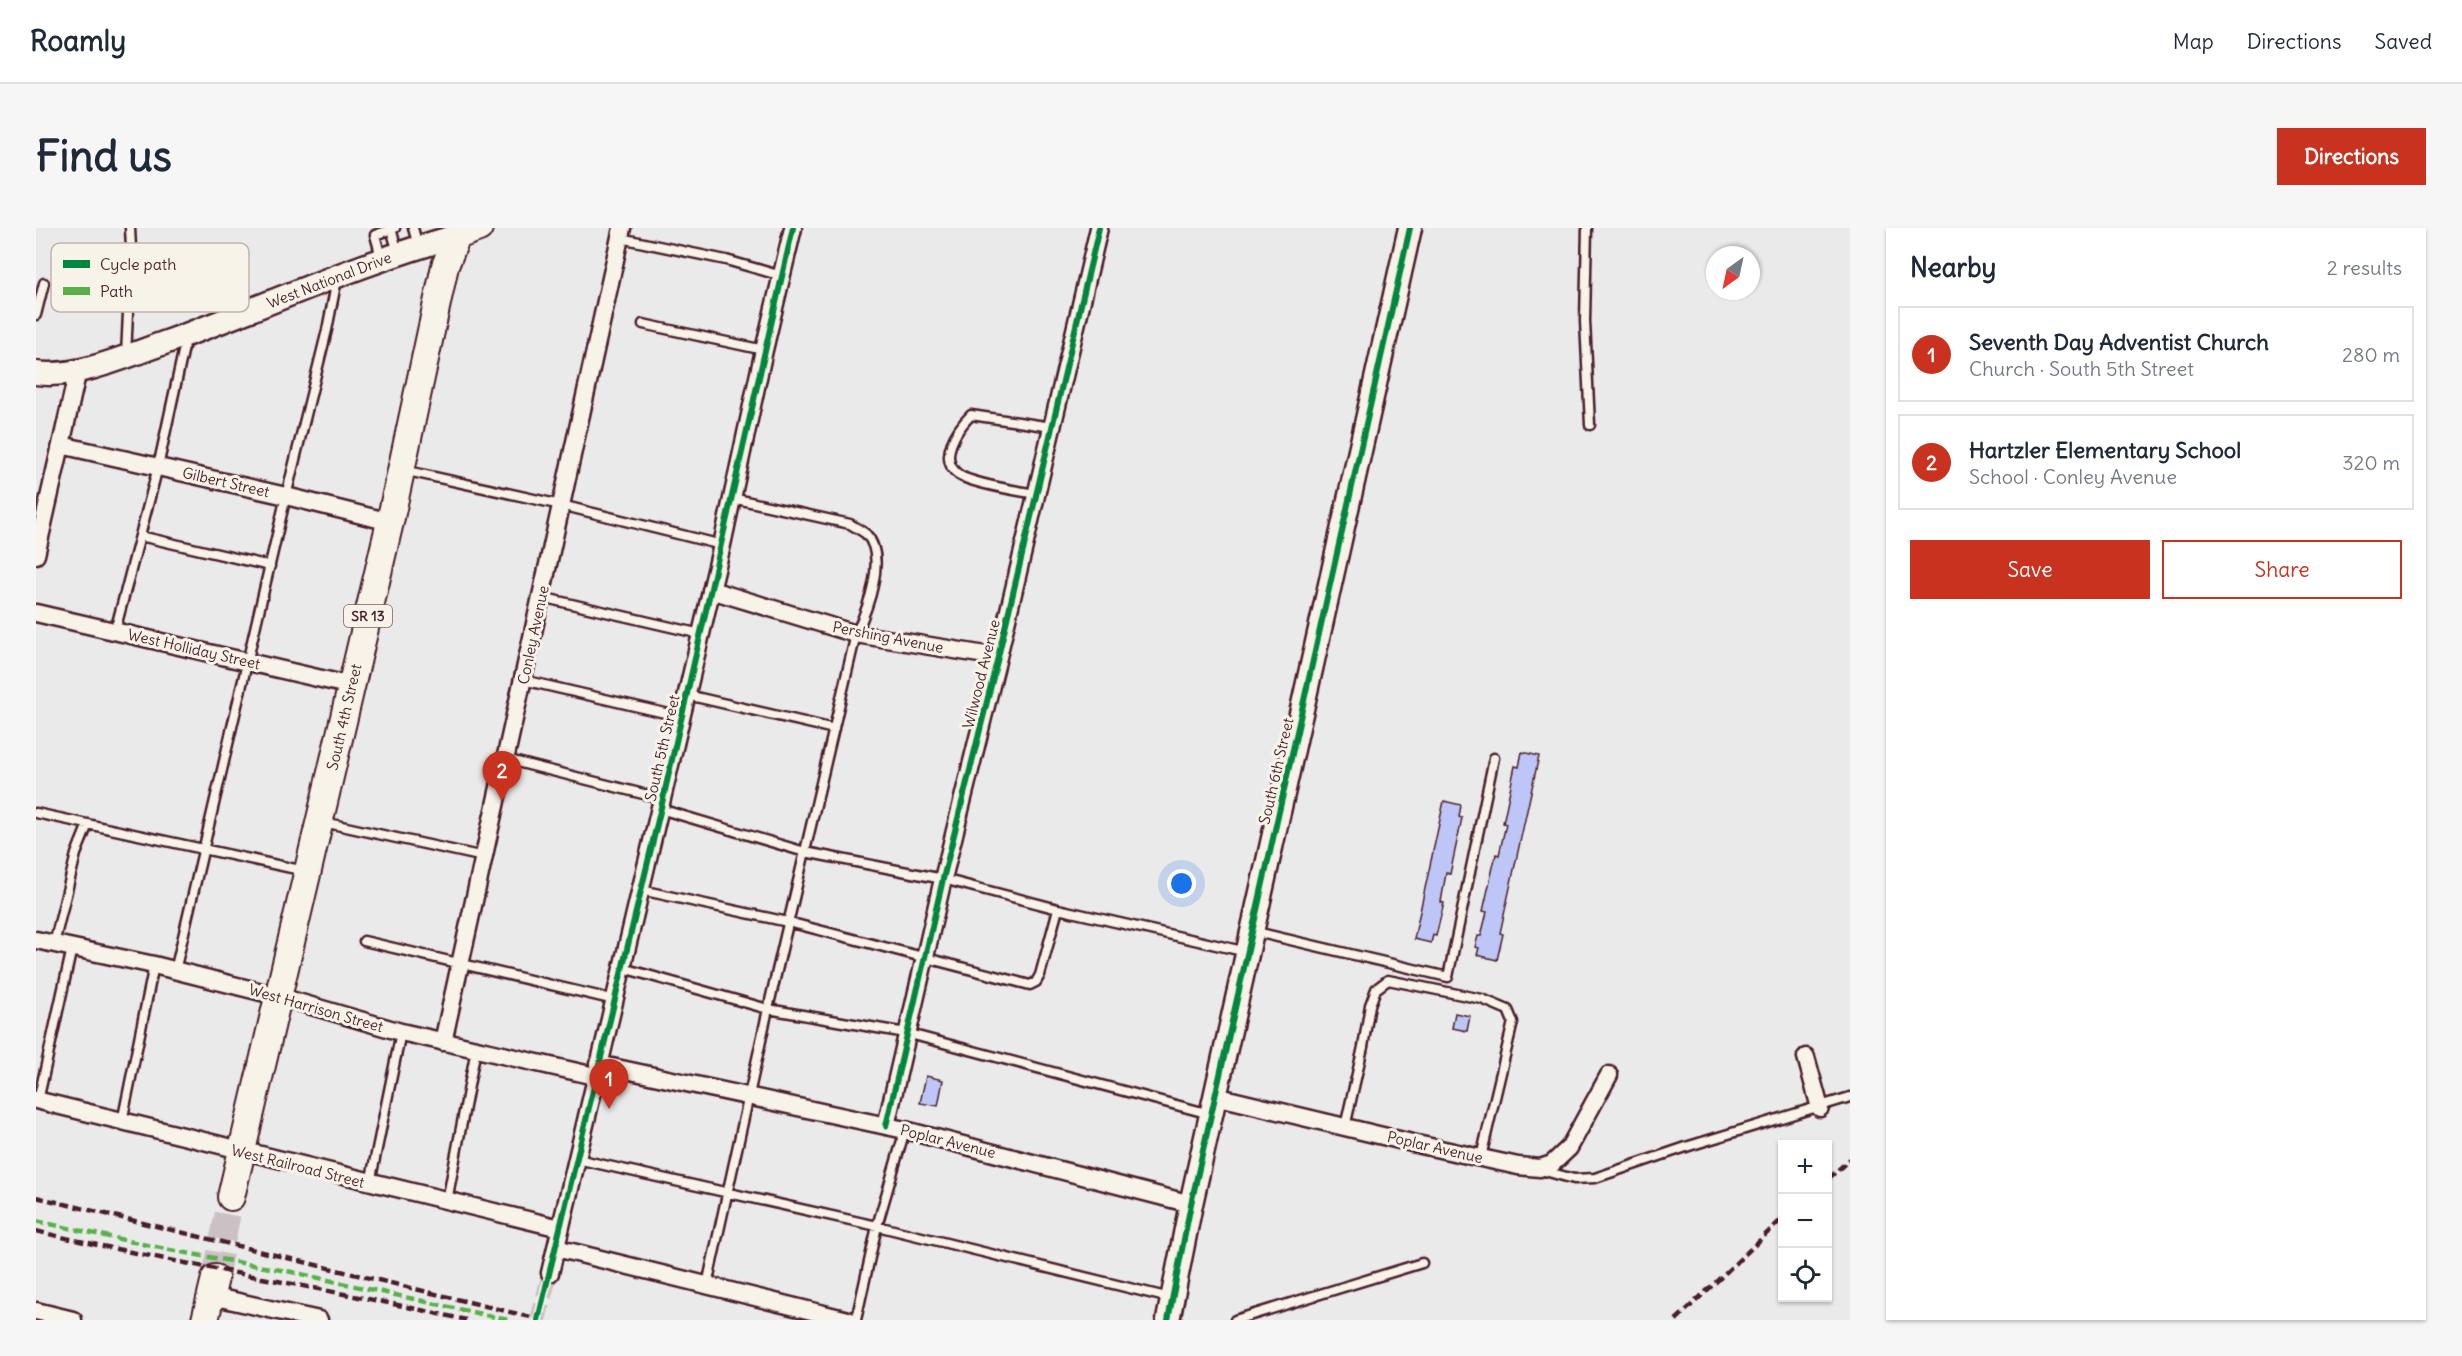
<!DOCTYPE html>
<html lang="en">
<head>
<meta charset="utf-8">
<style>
	:root { --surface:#fff; --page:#f6f6f7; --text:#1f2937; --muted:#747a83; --line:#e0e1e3; --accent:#c8321e }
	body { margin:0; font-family:Delius,sans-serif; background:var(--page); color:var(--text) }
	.controls { position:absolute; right:18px; bottom:18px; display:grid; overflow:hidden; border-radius:0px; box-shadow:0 2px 4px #0004 }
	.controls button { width:54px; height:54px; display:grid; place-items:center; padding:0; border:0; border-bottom:2px solid var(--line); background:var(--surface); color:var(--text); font:30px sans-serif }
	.compass { position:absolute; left:1670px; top:18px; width:54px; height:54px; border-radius:50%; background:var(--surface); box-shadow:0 2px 4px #0004; rotate:213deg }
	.you { position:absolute; left:1146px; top:656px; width:21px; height:21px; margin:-15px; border:4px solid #fff; border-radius:50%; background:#1a73e8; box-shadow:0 0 0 9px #1a73e833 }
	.badge { display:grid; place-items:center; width:39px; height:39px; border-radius:50%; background:var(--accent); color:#fff; font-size:20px; font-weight:700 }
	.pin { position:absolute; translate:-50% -50px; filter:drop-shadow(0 2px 3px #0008) }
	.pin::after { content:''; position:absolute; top:32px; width:21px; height:18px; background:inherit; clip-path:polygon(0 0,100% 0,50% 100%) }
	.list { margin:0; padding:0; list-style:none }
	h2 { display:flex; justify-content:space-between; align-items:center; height:78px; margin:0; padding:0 24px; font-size:26px }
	h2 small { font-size:20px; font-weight:400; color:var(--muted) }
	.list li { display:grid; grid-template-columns:39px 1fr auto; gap:18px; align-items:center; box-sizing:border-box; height:96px; margin:0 12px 12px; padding:0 12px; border:2px solid var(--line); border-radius:0px }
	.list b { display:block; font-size:22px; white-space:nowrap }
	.list p { margin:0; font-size:20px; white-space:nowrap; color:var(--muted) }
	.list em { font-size:20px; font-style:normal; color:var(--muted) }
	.actions { display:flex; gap:12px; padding:18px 24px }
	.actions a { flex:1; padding:14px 0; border:2px solid var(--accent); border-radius:0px; text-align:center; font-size:21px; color:var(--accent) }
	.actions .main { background:var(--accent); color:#fff }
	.icon { flex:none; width:33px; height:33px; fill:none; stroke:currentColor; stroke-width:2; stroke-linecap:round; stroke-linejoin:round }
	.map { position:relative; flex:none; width:1814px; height:1092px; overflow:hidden; border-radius:0px }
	header { display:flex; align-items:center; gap:36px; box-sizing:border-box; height:84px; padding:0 30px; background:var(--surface); border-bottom:2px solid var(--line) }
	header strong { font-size:28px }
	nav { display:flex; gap:33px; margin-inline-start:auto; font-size:21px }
	.intro { display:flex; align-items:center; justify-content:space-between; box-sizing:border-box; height:144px; padding:0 36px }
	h1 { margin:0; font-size:42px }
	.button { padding:15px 27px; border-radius:0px; background:var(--accent); color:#fff; font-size:21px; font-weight:700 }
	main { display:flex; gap:36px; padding:0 36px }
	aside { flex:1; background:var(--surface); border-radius:0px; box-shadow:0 2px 4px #0004 }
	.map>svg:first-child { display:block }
	.building { fill:#bdc6f7; stroke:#4a1f2b; stroke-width:1.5 }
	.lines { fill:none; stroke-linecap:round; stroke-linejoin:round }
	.street-tunnel { stroke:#cbc1c5; stroke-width:16; stroke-dasharray:16 8; stroke-linecap:butt }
	.primary-tunnel { stroke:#cbc1c5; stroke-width:26; stroke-dasharray:26 13; stroke-linecap:butt }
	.lane-casing { stroke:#4a1f2b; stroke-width:13 }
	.street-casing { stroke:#4a1f2b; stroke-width:21 }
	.secondary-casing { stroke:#4a1f2b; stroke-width:27 }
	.primary-casing { stroke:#4a1f2b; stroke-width:30 }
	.lane { stroke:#f7f3e8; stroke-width:8 }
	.street { stroke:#f7f3e8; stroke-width:16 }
	.secondary { stroke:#f7f3e8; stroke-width:22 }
	.primary { stroke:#f7f3e8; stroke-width:26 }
	.rail { stroke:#4a1f2b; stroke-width:4.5; stroke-dasharray:9 4.5; stroke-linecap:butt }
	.quiet { stroke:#57b146; stroke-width:4.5; stroke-dasharray:9 4.5; stroke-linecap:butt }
	.cycleway-casing { stroke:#f7f3e8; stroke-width:10 }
	.cycleway { stroke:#00873e; stroke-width:6 }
	.labels { text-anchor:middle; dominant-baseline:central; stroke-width:6; stroke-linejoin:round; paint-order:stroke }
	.shield { fill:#f7f3e8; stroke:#7e5f64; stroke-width:1.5 }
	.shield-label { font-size:14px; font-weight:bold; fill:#4a1f2b }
	.street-label { font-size:15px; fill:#4a1f2b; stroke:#f7f3e8 }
	.key { fill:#f7f3e8; stroke:#c3b3af; stroke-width:1.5 }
	.key-label { font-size:16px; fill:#4a1f2b }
</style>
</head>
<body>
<header>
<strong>Roamly</strong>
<nav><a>Map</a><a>Directions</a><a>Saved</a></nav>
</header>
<div class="intro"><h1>Find us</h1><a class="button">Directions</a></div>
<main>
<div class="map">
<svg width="1814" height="1092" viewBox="0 0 1814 1092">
	<rect width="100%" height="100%" fill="#ebeaeb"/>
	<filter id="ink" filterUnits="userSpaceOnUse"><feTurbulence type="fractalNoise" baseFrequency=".0167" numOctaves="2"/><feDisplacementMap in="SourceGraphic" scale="12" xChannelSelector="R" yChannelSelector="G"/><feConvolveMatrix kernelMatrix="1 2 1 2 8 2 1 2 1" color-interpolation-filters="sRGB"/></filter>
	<g filter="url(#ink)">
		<path class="building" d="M1486 524 1503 528 1464 705 1467 706 1461 732 1441 727 1443 720 1439 719 1442 708H1445L1451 684 1447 683 1460 626 1463 627 1470 596 1467 595 1479 538 1483 539Z
			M1408 573 1425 577 1423 589 1426 590 1414 646 1410 645 1405 674 1408 675 1400 708 1397 707 1395 715 1378 711Z
			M1419 785 1434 788 1431 803 1416 800Z
			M890 848 907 852 902 878 884 875Z"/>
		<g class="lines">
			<path class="street-tunnel" d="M502 1092 514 1045"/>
			<path class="primary-tunnel" d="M179 1050 195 969"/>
			<defs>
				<path id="lane" d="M377 0 382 18
					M1551 0 1549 93 1554 197
					M355 1 362 24
					M584 10 690 32 746 48
					M345 29 339 7 359 0
					M0 87 8 55
					M607 96 728 122
					M90 128 95 20 94 0
					M367 242 525 277 686 317
					M1000 266C982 263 937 256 923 247 900 231 922 200 935 187L1016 199
					M104 308 234 338
					M505 369 665 406
					M79 403 122 239 150 110
					M487 452 646 489
					M651 467 798 501
					M469 531 627 571
					M624 581 769 624 907 651 1022 681 1211 724
					M0 585 269 643
					M287 594 448 629
					M605 662 752 694 994 757 1000 754 1004 747 1022 681
					M1216 703 1412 749 1458 530
					M328 713 579 772
					M18 716 40 626 52 596
					M587 740 732 781 870 805 1174 886
					M139 743 250 268 291 102 301 51
					M2 873 36 720
					M86 894 118 737
					M1309 899 1327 819 1334 777 1340 761 1352 752 1446 771 1472 782 1477 794 1445 929
					M541 931 841 998 1134 1070
					M1505 942 1538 951 1559 950 1653 918 1814 869
					M334 955 365 804
					M411 973 440 821
					M671 1057 732 781 820 406C831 382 852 329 830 306 825 302 819 299 814 296L696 270
					M820 1092 841 998 869 902
					M1199 1092 1386 1035"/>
				<path id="street" d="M25 217 250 268 354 294
					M0 327 42 142
					M675 362 820 406 962 429
					M0 385 316 458
					M0 712 118 737 241 768 365 804 559 848
					M407 814 586 0
					M1770 829 1784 880
					M562 836 869 902 1155 976
					M1179 868 1376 915 1482 938 1504 940 1516 936 1533 920 1573 847
					M0 872 524 1000
					M850 898 907 651 962 429 1063 0
					M520 1020 812 1092
					M514 1045 686 317 728 122 757 0
					M175 1068 283 1092
					M0 1083 37 1092"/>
				<path id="secondary" d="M0 145C40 151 91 128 128 115 226 80 321 35 421 8
					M1132 1092 1155 976 1374 0"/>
				<path id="primary" d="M195 969 354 294 409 38 421 8 443 0
					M169 1092 179 1050"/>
			</defs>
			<use href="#lane" class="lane-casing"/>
			<use href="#street" class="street-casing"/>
			<use href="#secondary" class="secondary-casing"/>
			<use href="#primary" class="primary-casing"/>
			<use href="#lane" class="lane"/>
			<use href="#street" class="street"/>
			<use href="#secondary" class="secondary"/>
			<use href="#primary" class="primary"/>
			<path class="rail" d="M1792 951 1814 931
				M0 969 507 1092
				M0 1003C143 1037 287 1059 430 1092
				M1640 1092 1746 991"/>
			<path class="quiet" d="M0 993 134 1022 256 1044 472 1092"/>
			<defs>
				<path id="cycleway" d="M850 898 907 651 962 429 1063 0
					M502 1092 627 571 757 0
					M1132 1092 1155 976 1374 0"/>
			</defs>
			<use href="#cycleway" class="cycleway-casing"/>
			<use href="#cycleway" class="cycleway"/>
		</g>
	</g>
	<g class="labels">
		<rect class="shield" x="308" y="377" width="48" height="22" rx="4.5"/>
		<g class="shield-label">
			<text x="332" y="388">SR 13</text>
		</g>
		<g class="street-label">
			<text transform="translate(293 52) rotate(-21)">West National Drive</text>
			<text transform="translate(190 254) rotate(13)">Gilbert Street</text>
			<text transform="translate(497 407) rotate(-78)">Conley Avenue</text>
			<text transform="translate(852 409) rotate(11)">Pershing Avenue</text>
			<text transform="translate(158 421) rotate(13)">West Holliday Street</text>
			<text transform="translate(945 446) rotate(-76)">Wilwood Avenue</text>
			<text transform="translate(308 489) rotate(-77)">South 4th Street</text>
			<text transform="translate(626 520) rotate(-77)">South 5th Street</text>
			<text transform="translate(1240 543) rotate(-77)">South 6th Street</text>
			<text transform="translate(280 780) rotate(16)">West Harrison Street</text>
			<text transform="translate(912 913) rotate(14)">Poplar Avenue</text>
			<text transform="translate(1399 919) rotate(13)">Poplar Avenue</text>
			<text transform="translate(262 938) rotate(14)">West Railroad Street</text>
		</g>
	</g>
	<rect x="15" y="15" width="198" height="69" rx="9" class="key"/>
	<rect x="27" y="32" width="27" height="8" fill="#00873e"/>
	<rect x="27" y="59" width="27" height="8" fill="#57b146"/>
	<g class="key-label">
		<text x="64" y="42">Cycle path</text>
		<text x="64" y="69">Path</text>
	</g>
</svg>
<div class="controls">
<button>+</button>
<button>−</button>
<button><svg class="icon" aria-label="locate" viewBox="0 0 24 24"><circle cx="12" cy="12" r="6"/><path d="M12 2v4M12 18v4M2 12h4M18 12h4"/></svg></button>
</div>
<svg class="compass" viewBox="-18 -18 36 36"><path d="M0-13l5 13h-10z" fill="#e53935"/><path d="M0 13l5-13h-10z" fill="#747a83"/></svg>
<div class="you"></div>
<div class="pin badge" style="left:573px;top:881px">1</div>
<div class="pin badge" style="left:466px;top:573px">2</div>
</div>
<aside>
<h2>Nearby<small>2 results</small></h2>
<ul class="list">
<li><span class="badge">1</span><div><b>Seventh Day Adventist Church</b><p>Church · South 5th Street</p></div><em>280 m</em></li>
<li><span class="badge">2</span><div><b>Hartzler Elementary School</b><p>School · Conley Avenue</p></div><em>320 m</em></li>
</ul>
<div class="actions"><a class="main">Save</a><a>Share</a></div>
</aside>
</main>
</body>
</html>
